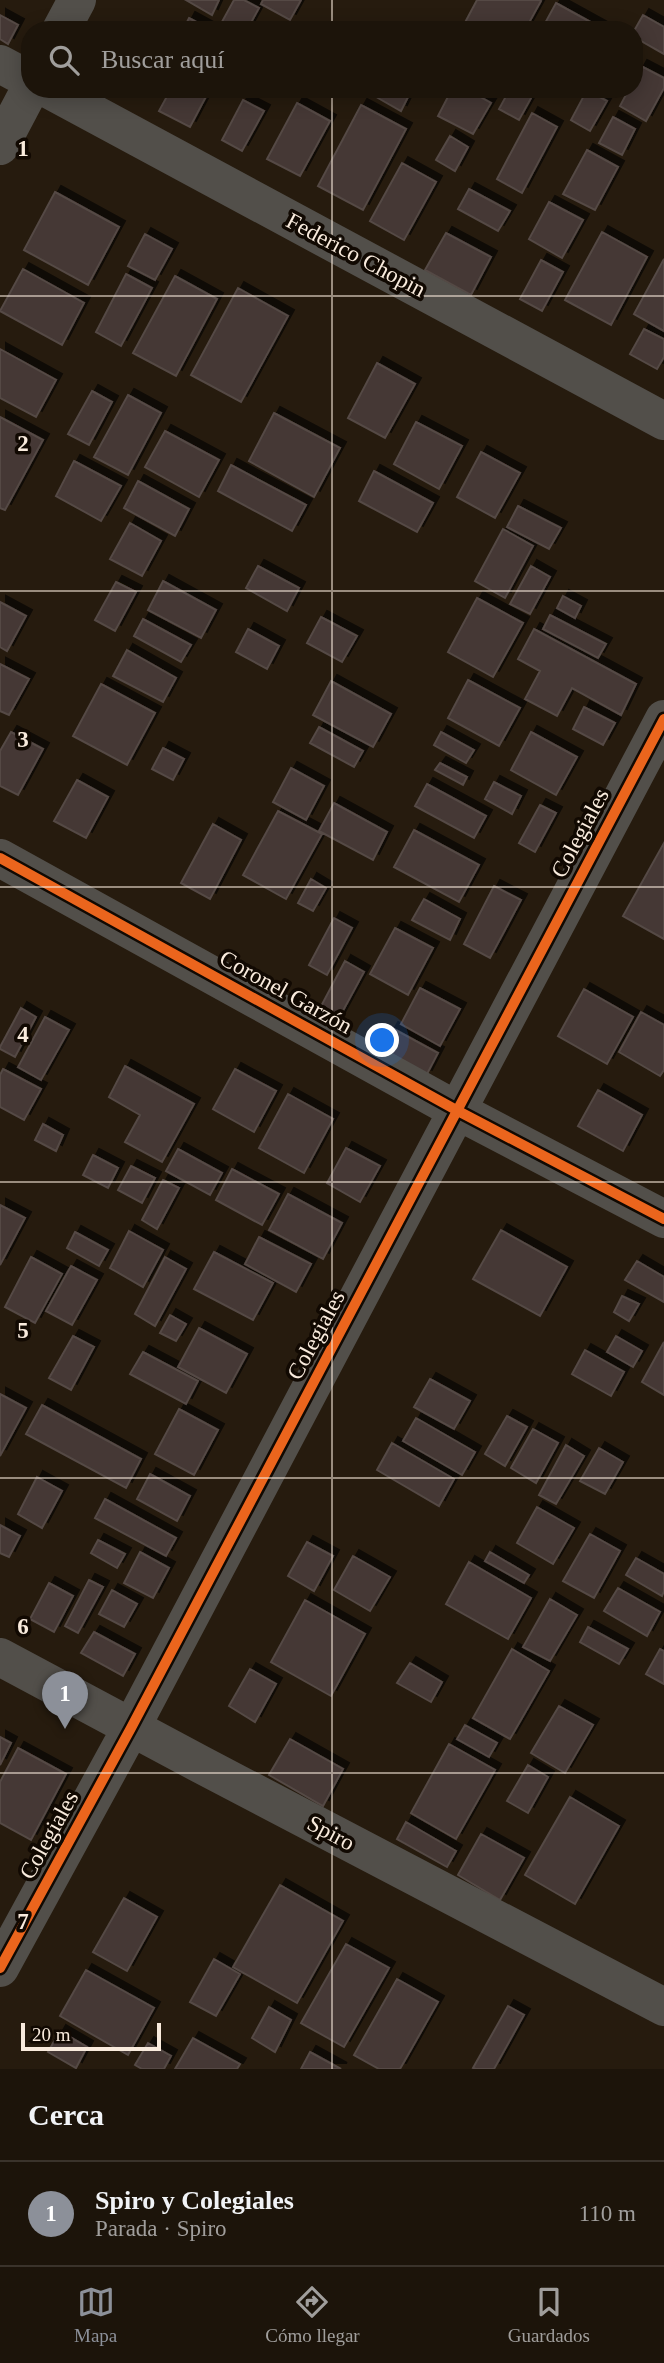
<!DOCTYPE html>
<html lang="es">
<head>
<meta charset="utf-8">
<style>
	:root { --surface:#1c140a; --page:#251d13; --text:#f1f3f6; --muted:#a09e9c; --line:#3a332b; --accent:#8c9099 }
	body { margin:0; font-family:"Times New Roman",serif; background:var(--page); color:var(--text) }
	.scale { position:absolute; left:21px; bottom:18px; width:140px; box-sizing:border-box; padding-left:7px; border:4px solid #f9ebdd; border-top:0; font-size:19px; line-height:24px; white-space:nowrap; color:#f9ebdd; -webkit-text-stroke:5px #110902; paint-order:stroke }
	.you { position:absolute; left:383px; top:1041px; width:24px; height:24px; margin:-18px; border:5px solid #fff; border-radius:50%; background:#1a73e8; box-shadow:0 0 0 10px #1a73e833 }
	.badge { display:grid; place-items:center; width:46px; height:46px; border-radius:50%; background:var(--accent); color:#fff; font-size:23px; font-weight:700 }
	.pin { position:absolute; translate:-50% -58px; filter:drop-shadow(0 2px 4px #0008) }
	.pin::after { content:''; position:absolute; top:37px; width:24px; height:21px; background:inherit; clip-path:polygon(0 0,100% 0,50% 100%) }
	.list { margin:0; padding:0; list-style:none }
	h2 { display:flex; justify-content:space-between; align-items:center; height:91px; margin:0; padding:0 28px; font-size:30px }
	h2 small { font-size:23px; font-weight:400; color:var(--muted) }
	.list li { display:grid; grid-template-columns:46px 1fr auto; gap:21px; align-items:center; box-sizing:border-box; height:105px; padding:0 28px; border-top:2px solid var(--line) }
	.list b { display:block; font-size:26px; white-space:nowrap }
	.list p { margin:0; font-size:23px; white-space:nowrap; color:var(--muted) }
	.list em { font-size:23px; font-style:normal; color:var(--muted) }
	.icon { flex:none; width:38px; height:38px; fill:none; stroke:currentColor; stroke-width:2; stroke-linecap:round; stroke-linejoin:round }
	.map { position:relative; flex:none; width:664px; height:2069px; overflow:hidden }
	.search { position:absolute; background:var(--surface); box-shadow:0 4px 18px #0003; left:21px; right:21px; top:21px; height:77px; display:flex; align-items:center; gap:18px; box-sizing:border-box; padding:0 24px; border-radius:28px; color:var(--muted); font-size:26px }
	.sheet { height:196px; background:var(--surface) }
	nav { display:flex; justify-content:space-around; align-items:center; box-sizing:border-box; height:98px; border-top:2px solid var(--line); background:var(--surface); font-size:19px; color:var(--muted) }
	nav a { display:grid; justify-items:center; gap:4px }
	nav .on { color:var(--accent) }
	.map>svg:first-child { display:block }
	.building { fill:#443835; stroke:#544945; stroke-width:2; filter:url(#shadow) }
	.lines { fill:none; stroke-linecap:round; stroke-linejoin:round }
	.minor { stroke:#524f4a; stroke-width:38 }
	.cycleway-casing { stroke:#110902; stroke-width:15 }
	.cycleway { stroke:#eb651d; stroke-width:10 }
	.grid { fill:none; stroke:#f9ebdd; stroke-width:2; stroke-opacity:0.55 }
	.labels { text-anchor:middle; dominant-baseline:central; stroke-width:7; stroke-linejoin:round; paint-order:stroke }
	.street-label { font-size:23px; fill:#f9ebdd; stroke:#110902 }
	.grid-label { font-size:23px; text-anchor:middle; font-weight:bold; fill:#f9ebdd; stroke:#110902; stroke-width:7; stroke-linejoin:round; paint-order:stroke }
</style>
</head>
<body>
<div class="map">
<svg width="664" height="2069" viewBox="0 0 664 2069">
	<defs>
		<filter id="shadow"><feDropShadow dx="6" dy="-6" stdDeviation="0" flood-color="#0009"/></filter>
	</defs>
	<rect width="100%" height="100%" fill="#261b0e"/>
	<path class="building" d="M186 0H219L212 15Z
		M234 0H244L259 8 247 30H220L218 29Z
		M263 0H301L290 20 261 4Z
		M477 0H540L541 1 525 30H461Z
		M556 3 605 30H553L544 25Z
		M0 15 18 25 8 44 0 39Z
		M643 15 664 27V54L634 37V31Z
		M189 18 211 30H183Z
		M641 66 664 78V88L646 121 620 106 629 89H634V79Z
		M171 89H210L190 127 159 111Z
		M374 89H412L401 111 371 94Z
		M452 89H466L491 103 473 134 438 116Z
		M510 89H536L519 120 499 109Z
		M587 90 607 101 590 131 571 120Z
		M243 100 264 111 242 151 222 140Z
		M297 103 330 121 300 176 267 159Z
		M361 105 406 129 363 210 318 186Z
		M532 113 557 127 522 193 497 179Z
		M613 117 635 129 622 155 599 143Z
		M450 136 468 147 455 171 436 160Z
		M587 150 618 167 595 210 563 194Z
		M402 163 436 182 404 240 370 221Z
		M469 189 510 211 498 231 458 209Z
		M55 192 119 227 88 285 24 250Z
		M549 202 583 220 562 258 529 239Z
		M602 232 647 257 611 325 565 300Z
		M446 233 491 257 471 295 425 270Z
		M145 234 172 249 155 280 128 266Z
		M664 259V331L634 314Z
		M541 260 563 272 542 311 520 299Z
		M23 269 84 303 62 345 0 311Z
		M126 274 152 288 121 346 96 332Z
		M175 276 217 299 176 376 133 353Z
		M238 288 288 316 241 402 191 375Z
		M644 329 664 339V357L657 369 630 354Z
		M0 349 56 380 36 417 0 398Z
		M377 363 415 384 385 438 348 418Z
		M92 391 112 402 89 445 68 434Z
		M128 395 161 413 128 475 94 457Z
		M274 413 340 448 314 497 249 461Z
		M0 417 43 440 5 510 0 508Z
		M416 422 462 446 439 489 394 464Z
		M165 431 219 460 199 497 145 467Z
		M481 452 520 473 495 518 457 497Z
		M74 461 121 486 101 521 56 496Z
		M231 465 306 505 292 531 218 491Z
		M374 471 433 503 417 532 359 501Z
		M138 481 189 509 175 536 124 508Z
		M518 506 561 528 549 549 507 527Z
		M130 523 161 541 142 576 110 559Z
		M503 529 533 546 505 598 475 581Z
		M258 566 299 588 287 611 246 588Z
		M531 566 550 577 530 614 510 604Z
		M163 581 216 610 201 638 148 610Z
		M116 582 136 592 115 631 95 620Z
		M563 596 581 606 575 618 557 608Z
		M477 598 523 623 493 677 448 652Z
		M0 602 26 616 7 651 0 647Z
		M550 615 606 644 598 658 543 629Z
		M321 617 357 636 342 662 307 643Z
		M143 619 191 645 181 662 134 636Z
		M248 629 279 646 267 669 236 652Z
		M534 629 636 684 621 715 572 688 557 716 525 699 540 671 518 659Z
		M127 650 176 678 163 702 113 676Z
		M0 664 29 679 9 715 0 711Z
		M468 680 520 708 499 746 448 718Z
		M331 681 391 714 373 747 313 715Z
		M101 684 155 713 127 765 73 736Z
		M584 707 615 723 603 745 573 729Z
		M319 727 363 751 354 767 310 743Z
		M11 732 43 749 18 795 0 786V751Z
		M441 732 474 750 466 763 434 745Z
		M531 732 577 757 556 795 511 770Z
		M163 748 184 759 173 780 152 769Z
		M440 763 467 777 463 785 435 770Z
		M291 768 324 786 306 820 273 802Z
		M77 780 108 797 86 838 54 821Z
		M494 782 521 796 512 814 485 799Z
		M427 784 486 816 474 838 415 806Z
		M334 803 387 832 373 860 319 831Z
		M540 805 556 813 535 852 519 843Z
		M278 811 322 834 286 899 243 875Z
		M213 824 241 840 210 899 181 883Z
		M414 830 479 865 459 902 394 867Z
		M664 843V939L623 916Z
		M311 879 326 888 313 911 298 903Z
		M494 886 521 900 490 958 464 944Z
		M424 899 460 919 450 940 412 920Z
		M334 918 352 928 327 975 309 965Z
		M395 928 433 948 408 995 370 974Z
		M345 961 364 972 338 1020 319 1010Z
		M420 988 460 1009 440 1046 401 1024Z
		M584 989 633 1017 607 1064 558 1036Z
		M21 1008 36 1017 15 1057 0 1049V1047Z
		M641 1012 664 1025V1070L660 1076 619 1052Z
		M45 1017 69 1030 41 1080 18 1067Z
		M392 1028 438 1053 426 1076 379 1051Z
		M125 1066 194 1104 162 1162 125 1142 140 1115 109 1097Z
		M3 1069 41 1089 24 1120 0 1107V1075Z
		M235 1069 276 1091 254 1132 213 1109Z
		M598 1090 642 1115 623 1151 578 1126Z
		M288 1094 333 1119 304 1173 259 1148Z
		M43 1124 63 1135 56 1151 35 1140Z
		M346 1148 380 1166 360 1202 327 1183Z
		M178 1149 222 1173 210 1195 166 1171Z
		M93 1155 118 1168 108 1188 83 1175Z
		M131 1166 155 1178 142 1203 118 1190Z
		M232 1169 279 1194 262 1225 216 1200Z
		M163 1180 179 1188 157 1229 142 1220Z
		M288 1194 342 1223 323 1259 269 1230Z
		M0 1205 25 1218 0 1265Z
		M501 1230 567 1267 540 1316 473 1279Z
		M129 1231 163 1250 143 1287 110 1268Z
		M75 1232 108 1250 99 1266 67 1248Z
		M259 1237 311 1264 296 1292 245 1264Z
		M214 1252 273 1283 253 1320 194 1289Z
		M31 1257 62 1274 35 1323 5 1307Z
		M165 1257 186 1269 155 1326 135 1314Z
		M637 1261 664 1277V1302L625 1280Z
		M71 1266 97 1280 72 1325 46 1311Z
		M622 1296 639 1304 629 1321 614 1312Z
		M170 1315 186 1324 176 1341 160 1333Z
		M199 1328 247 1354 226 1393 178 1367Z
		M73 1336 94 1347 71 1390 49 1378Z
		M616 1336 642 1351 633 1367 607 1352Z
		M664 1342V1395L642 1382Z
		M585 1350 624 1372 611 1396 572 1374Z
		M143 1352 198 1381 186 1404 130 1374Z
		M430 1379 470 1401 454 1429 414 1407Z
		M0 1394 26 1408 0 1456Z
		M42 1405 141 1459 126 1488 26 1434Z
		M179 1409 218 1430 194 1475 155 1454Z
		M507 1416 527 1427 505 1466 485 1454Z
		M416 1418 475 1452 462 1475 403 1441Z
		M533 1429 558 1443 536 1483 511 1468Z
		M392 1443 454 1479 439 1506 377 1470Z
		M566 1445 584 1456 556 1504 539 1495Z
		M599 1448 623 1462 605 1494 580 1481Z
		M150 1474 190 1496 177 1521 137 1499Z
		M37 1477 62 1491 42 1528 18 1514Z
		M105 1499 176 1538 166 1556 95 1518Z
		M537 1507 574 1528 553 1564 517 1543Z
		M0 1525 20 1536 9 1557 0 1553Z
		M590 1534 620 1551 594 1598 563 1581Z
		M98 1540 125 1554 117 1568 91 1553Z
		M307 1542 333 1556 314 1591 288 1576Z
		M140 1552 169 1568 153 1598 124 1583Z
		M490 1552 529 1575 524 1583 485 1561Z
		M353 1556 390 1577 370 1611 334 1590Z
		M636 1558 664 1574V1591L662 1596 626 1575Z
		M469 1562 531 1598 508 1639 446 1604Z
		M89 1580 103 1587 78 1633 65 1626Z
		M49 1583 73 1596 54 1632 30 1619Z
		M618 1588 660 1612 647 1636 604 1611Z
		M112 1590 137 1604 124 1627 99 1614Z
		M550 1599 577 1615 550 1661 523 1647Z
		M305 1600 365 1634 331 1696 271 1662Z
		M588 1627 628 1649 619 1664 580 1642Z
		M94 1632 135 1654 123 1676 81 1653Z
		M512 1649 549 1671 510 1739 473 1718Z
		M660 1649 664 1651V1684L646 1674Z
		M410 1663 442 1682 431 1702 397 1683Z
		M250 1669 276 1684 255 1722 229 1706Z
		M559 1706 593 1725 565 1773 531 1753Z
		M465 1725 497 1743 489 1757 457 1739Z
		M0 1737 11 1743 0 1765Z
		M290 1739 343 1769 323 1806 269 1775Z
		M449 1744 495 1770 456 1839 411 1813Z
		M18 1748 66 1774 31 1840 0 1823V1782Z
		M528 1765 548 1777 528 1813 507 1801Z
		M570 1797 619 1826 575 1904 525 1875Z
		M406 1822 456 1851 447 1867 397 1839Z
		M481 1834 524 1858 500 1900 458 1875Z
		M280 1885 343 1921 297 2003 233 1967Z
		M124 1898 157 1917 127 1971 93 1952Z
		M346 1944 389 1968 344 2047 301 2023Z
		M214 1959 240 1974 216 2016 190 2002Z
		M86 1970 154 2008 128 2055 60 2016Z
		M397 1979 438 2002 400 2069H379L354 2055Z
		M508 2006 524 2015 494 2069H476L473 2068Z
		M269 2007 291 2020 275 2052 252 2038Z
		M60 2031 87 2047 76 2068 48 2052Z
		M193 2038 240 2064 237 2069H175Z
		M148 2043 171 2056 164 2069H142L135 2065Z
		M310 2052 341 2069H301Z"/>
	<g class="lines">
		<path class="minor" d="M61 30 77 0
			M0 64 30 80
			M48 89 664 421
			M0 146 30 89
			M0 858 458 1111 664 1219
			M0 1657 200 1764 664 2007
			M0 1968 131 1728 664 719"/>
		<defs>
			<path id="cycleway" d="M0 858 458 1111 664 1219
				M0 1968 131 1728 664 719"/>
		</defs>
		<use href="#cycleway" class="cycleway-casing"/>
		<use href="#cycleway" class="cycleway"/>
	</g>
	<path class="grid" d="M332 0V30M332 89V2069M0 296H664M0 591H664M0 887H664M0 1182H664M0 1478H664M0 1773H664"/>
	<g class="labels">
		<g class="street-label">
			<text transform="translate(356 255) rotate(28)">Federico Chopin</text>
			<text transform="translate(580 833) rotate(-62)">Colegiales</text>
			<text transform="translate(286 992) rotate(29)">Coronel Garzón</text>
			<text transform="translate(316 1335) rotate(-62)">Colegiales</text>
			<text transform="translate(331 1833) rotate(28)">Spiro</text>
			<text transform="translate(49 1835) rotate(-61)">Colegiales</text>
		</g>
	</g>
	<g class="grid-label">
		<text x="23" y="156">1</text>
		<text x="23" y="451">2</text>
		<text x="23" y="747">3</text>
		<text x="23" y="1042">4</text>
		<text x="23" y="1338">5</text>
		<text x="23" y="1634">6</text>
		<text x="23" y="1929">7</text>
	</g>
</svg>
<div class="scale">20 m</div>
<div class="you"></div>
<div class="pin badge" style="left:65px;top:1729px">1</div>
<div class="search"><svg class="icon" aria-label="search" viewBox="0 0 24 24"><circle cx="10" cy="10" r="6"/><path d="M15 15l6 6"/></svg>Buscar aquí</div>
</div>
<section class="sheet">
<h2>Cerca<small></small></h2>
<ul class="list">
<li><span class="badge">1</span><div><b>Spiro y Colegiales</b><p>Parada · Spiro</p></div><em>110 m</em></li>
</ul>
</section>
<nav>
<a class="on"><svg class="icon" aria-label="map" viewBox="0 0 24 24"><path d="M3 6l6-2 6 2 6-2v14l-6 2-6-2-6 2zM9 4v14M15 6v14"/></svg>Mapa</a>
<a><svg class="icon" aria-label="directions" viewBox="0 0 24 24"><path d="M12 3l9 9-9 9-9-9zM9 14v-3h6M13 9l2 2-2 2"/></svg>Cómo llegar</a>
<a><svg class="icon" aria-label="saved" viewBox="0 0 24 24"><path d="M7 4h10v16l-5-4-5 4z"/></svg>Guardados</a>
</nav>
</body>
</html>
